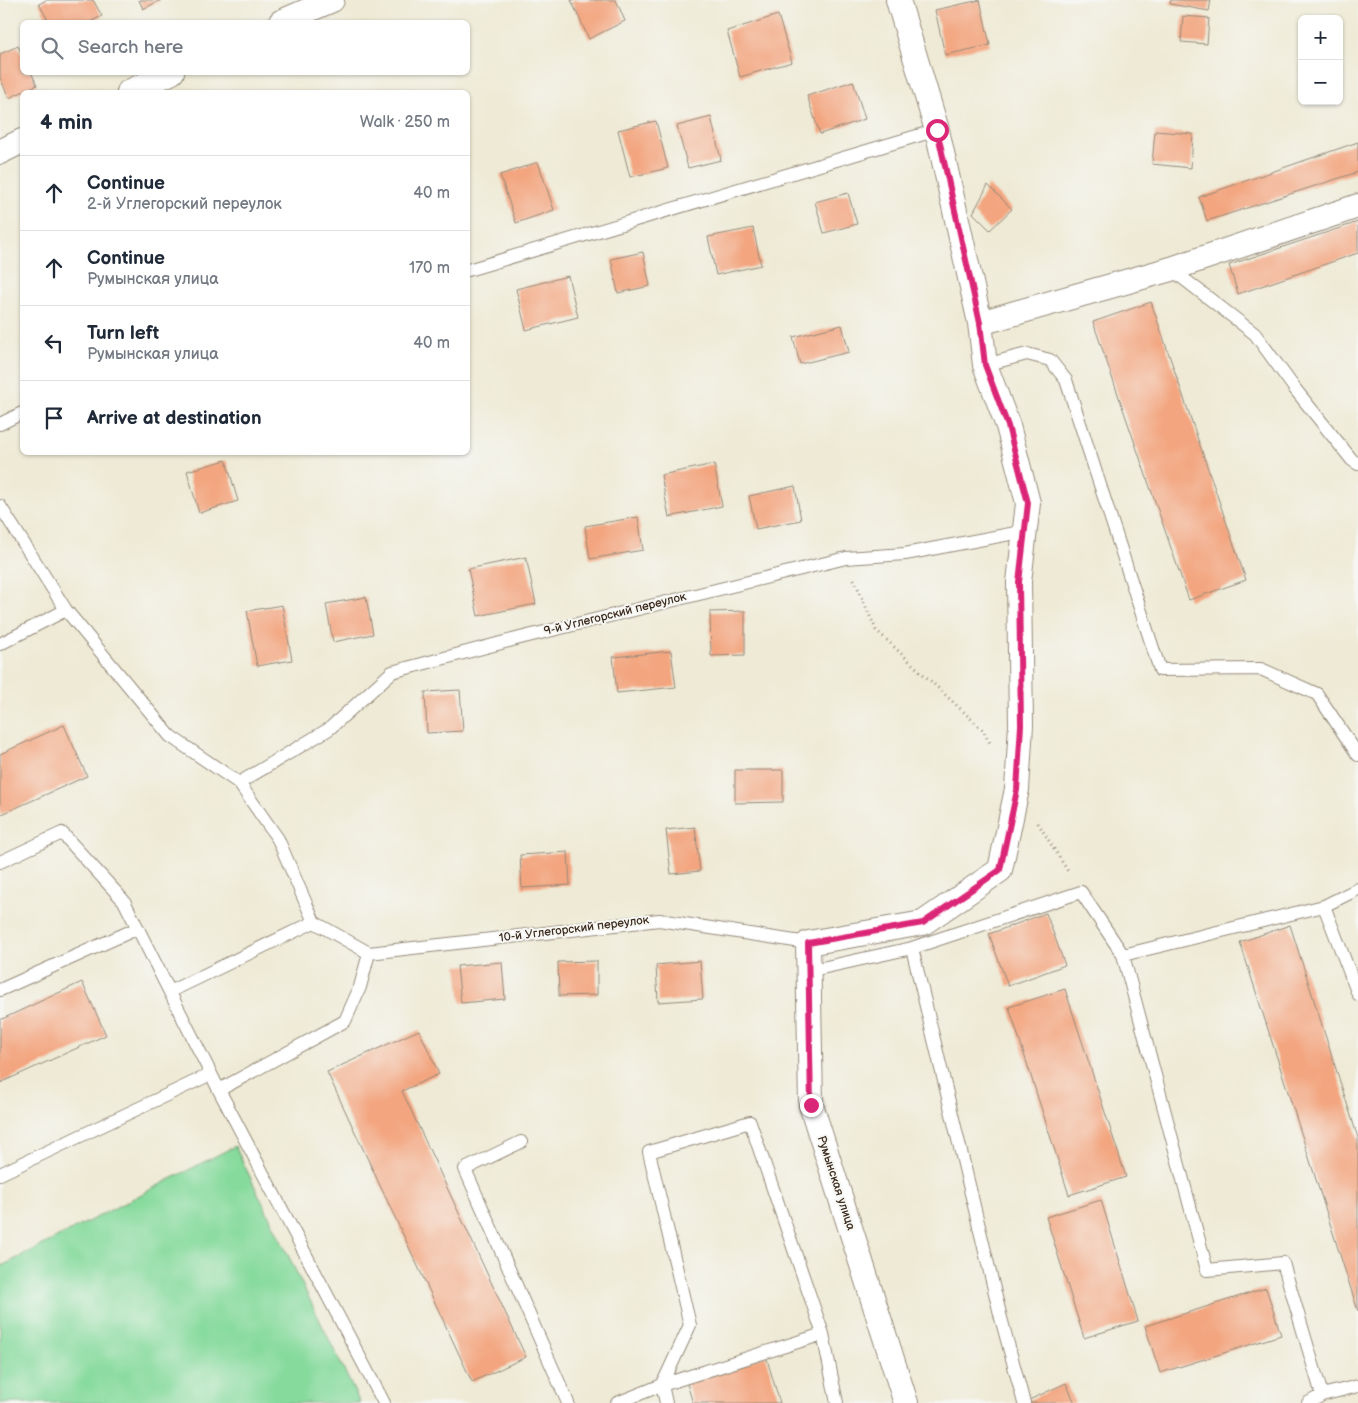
<!DOCTYPE html>
<html lang="en">
<head>
<meta charset="utf-8">
<style>
	:root { --surface:#fff; --page:#f2f2f3; --text:#1f2937; --muted:#747a83; --line:#e0e1e3 }
	body { margin:0; font-family:"Balsamiq Sans",sans-serif; background:var(--page); color:var(--text) }
	.controls { position:absolute; right:15px; top:15px; display:grid; overflow:hidden; border-radius:8px; box-shadow:0 1px 4px #0004 }
	.controls button { width:45px; height:45px; display:grid; place-items:center; padding:0; border:0; border-bottom:1px solid var(--line); background:var(--surface); color:var(--text); font:25px sans-serif }
	.stop { position:absolute; width:15px; height:15px; margin:-11px; border:4px solid #db2777; border-radius:50%; background:#fff }
	.stop.end { background:#db2777; border-color:#fff; box-shadow:0 1px 5px #0008 }
	.list { margin:0; padding:0; list-style:none }
	h2 { display:flex; justify-content:space-between; align-items:center; height:65px; margin:0; padding:0 20px; font-size:21px }
	h2 small { font-size:16px; font-weight:400; color:var(--muted) }
	.list li { display:grid; grid-template-columns:32px 1fr auto; gap:15px; align-items:center; box-sizing:border-box; height:75px; padding:0 20px; border-top:1px solid var(--line) }
	.list b { display:block; font-size:19px; white-space:nowrap }
	.list p { margin:0; font-size:16px; white-space:nowrap; color:var(--muted) }
	.list em { font-size:16px; font-style:normal; color:var(--muted) }
	.icon { flex:none; width:28px; height:28px; fill:none; stroke:currentColor; stroke-width:2; stroke-linecap:round; stroke-linejoin:round }
	.map { position:relative; flex:none; width:1358px; height:1403px; overflow:hidden }
	.search { position:absolute; background:var(--surface); box-shadow:0 1px 4px #0004; left:20px; top:20px; width:450px; height:55px; display:flex; align-items:center; gap:12px; box-sizing:border-box; padding:0 18px; border-radius:8px; color:var(--muted); font-size:19px }
	.panel { position:absolute; background:var(--surface); box-shadow:0 1px 4px #0004; left:20px; top:90px; width:450px; height:365px; border-radius:8px }
	.map>svg:first-child { display:block }
	.green { fill:#85da9c; stroke:#60825d }
	.building { fill:#f3a57f }
	.lines { fill:none; stroke-linecap:round; stroke-linejoin:round }
	.service-casing { stroke:#948a7a; stroke-width:14 }
	.minor-casing { stroke:#948a7a; stroke-width:26 }
	.path { stroke:#948a7a; stroke-width:3; stroke-dasharray:1 4; stroke-linecap:butt }
	.service { stroke:#fff; stroke-width:12 }
	.minor { stroke:#fff; stroke-width:24 }
	.route { stroke:#db2777; stroke-width:6 }
	.labels { text-anchor:middle; dominant-baseline:central; stroke-width:4; stroke-linejoin:round; paint-order:stroke }
	.street-label { font-size:12px; fill:#3b2a1e; stroke:#f6f6f2 }
</style>
</head>
<body>
<div class="map">
<svg width="1358" height="1403" viewBox="0 0 1358 1403">
	<rect width="100%" height="100%" fill="#f6f6f2"/>
	<filter id="ink" filterUnits="userSpaceOnUse"><feTurbulence type="fractalNoise" baseFrequency=".02" numOctaves="2"/><feDisplacementMap in="SourceGraphic" scale="10" xChannelSelector="R" yChannelSelector="G"/><feConvolveMatrix kernelMatrix="1 2 1 2 8 2 1 2 1" color-interpolation-filters="sRGB"/></filter>
	<filter id="wash" filterUnits="userSpaceOnUse"><feTurbulence type="fractalNoise" baseFrequency=".0096" numOctaves="4" result="noise"/><feDisplacementMap in="SourceGraphic" scale="20" xChannelSelector="R" yChannelSelector="G"/><feGaussianBlur stdDeviation="1.12" result="paint"/><feColorMatrix in="noise" values="0 0 0 0 0 0 0 0 0 0 0 0 0 0 0 0 0 1.4 0 .05"/><feComposite in="paint" operator="in"/></filter>
	<g filter="url(#wash)">
		<rect width="100%" height="100%" fill="#eeead5"/>
		<path class="green" d="M235 1146 360 1403H0V1267Z"/>
		<g id="blocks">
			<path class="building" d="M46 0H93L102 16 90 22H49L39 4Z
				M139 0H161L143 9Z
				M571 0H616L625 21 589 39Z
				M980 0 990 45 945 55 935 10Z
				M1171 0H1211L1209 11 1170 4Z
				M778 15 792 62 740 77 727 31Z
				M1183 16 1209 18 1207 44 1181 42Z
				M18 46 22 54V72H31L37 85 9 98 0 78V54Z
				M853 81 865 119 820 134 807 96Z
				M711 117 721 160 688 168 677 126Z
				M656 121 668 168 630 177 618 130Z
				M1155 131 1193 134 1191 168 1152 164Z
				M1358 142V172L1207 221 1199 197Z
				M538 162 554 210 516 223 500 175Z
				M988 185 1012 209 990 230 973 213Z
				M848 193 857 224 824 233 815 202Z
				M1358 222V253L1238 294 1229 265Z
				M753 228 761 265 716 275 708 237Z
				M643 252 650 286 618 293 611 259Z
				M568 276 578 317 526 330 516 289Z
				M1151 302 1246 580 1189 600 1093 322Z
				M842 325 849 352 800 364 793 337Z
				M226 460 238 501 199 513 187 471Z
				M714 464 722 506 669 517 661 475Z
				M795 486 801 520 756 529 749 496Z
				M638 517 643 550 590 559 585 526Z
				M526 557 536 604 478 616 468 569Z
				M366 597 373 634 333 642 326 604Z
				M282 605 292 660 257 666 247 611Z
				M745 611V655L711 656 710 612Z
				M671 651 676 687 617 693 613 657Z
				M460 690 463 731 427 733 425 692Z
				M64 725 87 776 0 815V754Z
				M735 770H783V802L735 803Z
				M695 827 700 871 671 874 666 830Z
				M568 852 570 885 522 888 520 855Z
				M1046 913 1065 965 1008 986 989 934Z
				M1290 925 1358 1138V1311L1240 942Z
				M597 961V995L559 996 558 962Z
				M700 961 703 999 658 1002 656 965Z
				M502 962 505 999 461 1003 457 966Z
				M82 982 106 1035 0 1083V1020Z
				M1065 989 1126 1177 1069 1195 1009 1007Z
				M419 1030 439 1074 402 1091 526 1357 472 1382 327 1072Z
				M1101 1200 1138 1321 1084 1338 1046 1217Z
				M1266 1288 1281 1335 1160 1373 1145 1326Z
				M766 1356 780 1403H693L686 1381Z
				M1066 1383 1075 1403H1027V1401Z"/>
		</g>
	</g>
	<g filter="url(#ink)">
		<use href="#blocks" fill-opacity="0" stroke="#948a7a" stroke-width="1"/>
		<g class="lines">
			<defs>
				<path id="service" d="M1171 269 1255 334 1295 389 1352 460 1358 464
					M468 270 937 130
					M985 365 1027 354 1050 360 1066 380 1160 670 1261 669 1317 694 1358 755
					M0 424 22 413
					M0 506 66 610 170 736 239 783 278 839 314 922 369 953 360 987 345 1021 219 1090
					M0 644 66 610
					M239 783 329 729 392 672 520 638 846 558 905 554 1026 531
					M0 862 62 833 124 901 219 1090 384 1403
					M1324 906 1358 889
					M912 948 1001 1318 1024 1403
					M369 953 659 920 808 943
					M808 971 912 948 1081 892 1123 955
					M0 990 136 929
					M171 991 314 922
					M521 1142 465 1169 568 1403
					M0 1174 211 1074
					M1322 1395 1283 1263 1207 1270 1123 955 1324 906 1358 994
					M617 1403 662 1385 690 1325 649 1152 750 1122 823 1334
					M666 1403 662 1385 823 1334 837 1403
					M1308 1403 1322 1395 1358 1386"/>
				<path id="minor" d="M898 0 937 130 980 323 985 365 1008 426 1028 503 1019 582 1021 725 1017 789 1000 870 923 923 808 943 811 1105 906 1403
					M281 22 332 0
					M129 92 172 72
					M0 152 22 141
					M980 323 1171 269 1358 206"/>
			</defs>
			<use href="#service" class="service-casing"/>
			<use href="#minor" class="minor-casing"/>
			<path class="path" d="M854 579 876 630 983 730 991 745
				M1038 823 1069 873"/>
			<use href="#service" class="service"/>
			<use href="#minor" class="minor"/>
		</g>
	</g>
	<g class="lines" filter="url(#ink)">
		<path class="route" d="M811 1105 808 943 923 923 1000 870 1017 790 1021 725 1019 582 1028 503 1008 426 985 365 980 323 937 130"/>
	</g>
	<g class="labels">
		<g class="street-label">
			<text transform="translate(615 614) rotate(-14)">9-й Углегорский переулок</text>
			<text transform="translate(574 929) rotate(-7)">10-й Углегорский переулок</text>
			<text transform="translate(836 1183) rotate(72)">Румынская улица</text>
		</g>
	</g>
</svg>
<div class="controls">
<button>+</button>
<button>−</button>
</div>
<div class="stop" style="left:937px;top:130px"></div>
<div class="stop end" style="left:811px;top:1105px"></div>
<div class="search"><svg class="icon" aria-label="search" viewBox="0 0 24 24"><circle cx="10" cy="10" r="6"/><path d="M15 15l6 6"/></svg>Search here</div>
<section class="panel">
<h2>4 min<small>Walk · 250 m</small></h2>
<ul class="list">
<li><svg class="icon" aria-label="ahead" viewBox="0 0 24 24"><path d="M12 20V5M6 11l6-6 6 6"/></svg><div><b>Continue</b><p>2-й Углегорский переулок</p></div><em>40 m</em></li>
<li><svg class="icon" aria-label="ahead" viewBox="0 0 24 24"><path d="M12 20V5M6 11l6-6 6 6"/></svg><div><b>Continue</b><p>Румынская улица</p></div><em>170 m</em></li>
<li><svg class="icon" aria-label="left" viewBox="0 0 24 24"><path d="M17 20v-9H6M10 6l-5 5 5 5"/></svg><div><b>Turn left</b><p>Румынская улица</p></div><em>40 m</em></li>
<li><svg class="icon" aria-label="arrive" viewBox="0 0 24 24"><path d="M6 21V4h12l-3 4 3 4H6"/></svg><div><b>Arrive at destination</b></div></li>
</ul>
</section>
</div>
</body>
</html>
